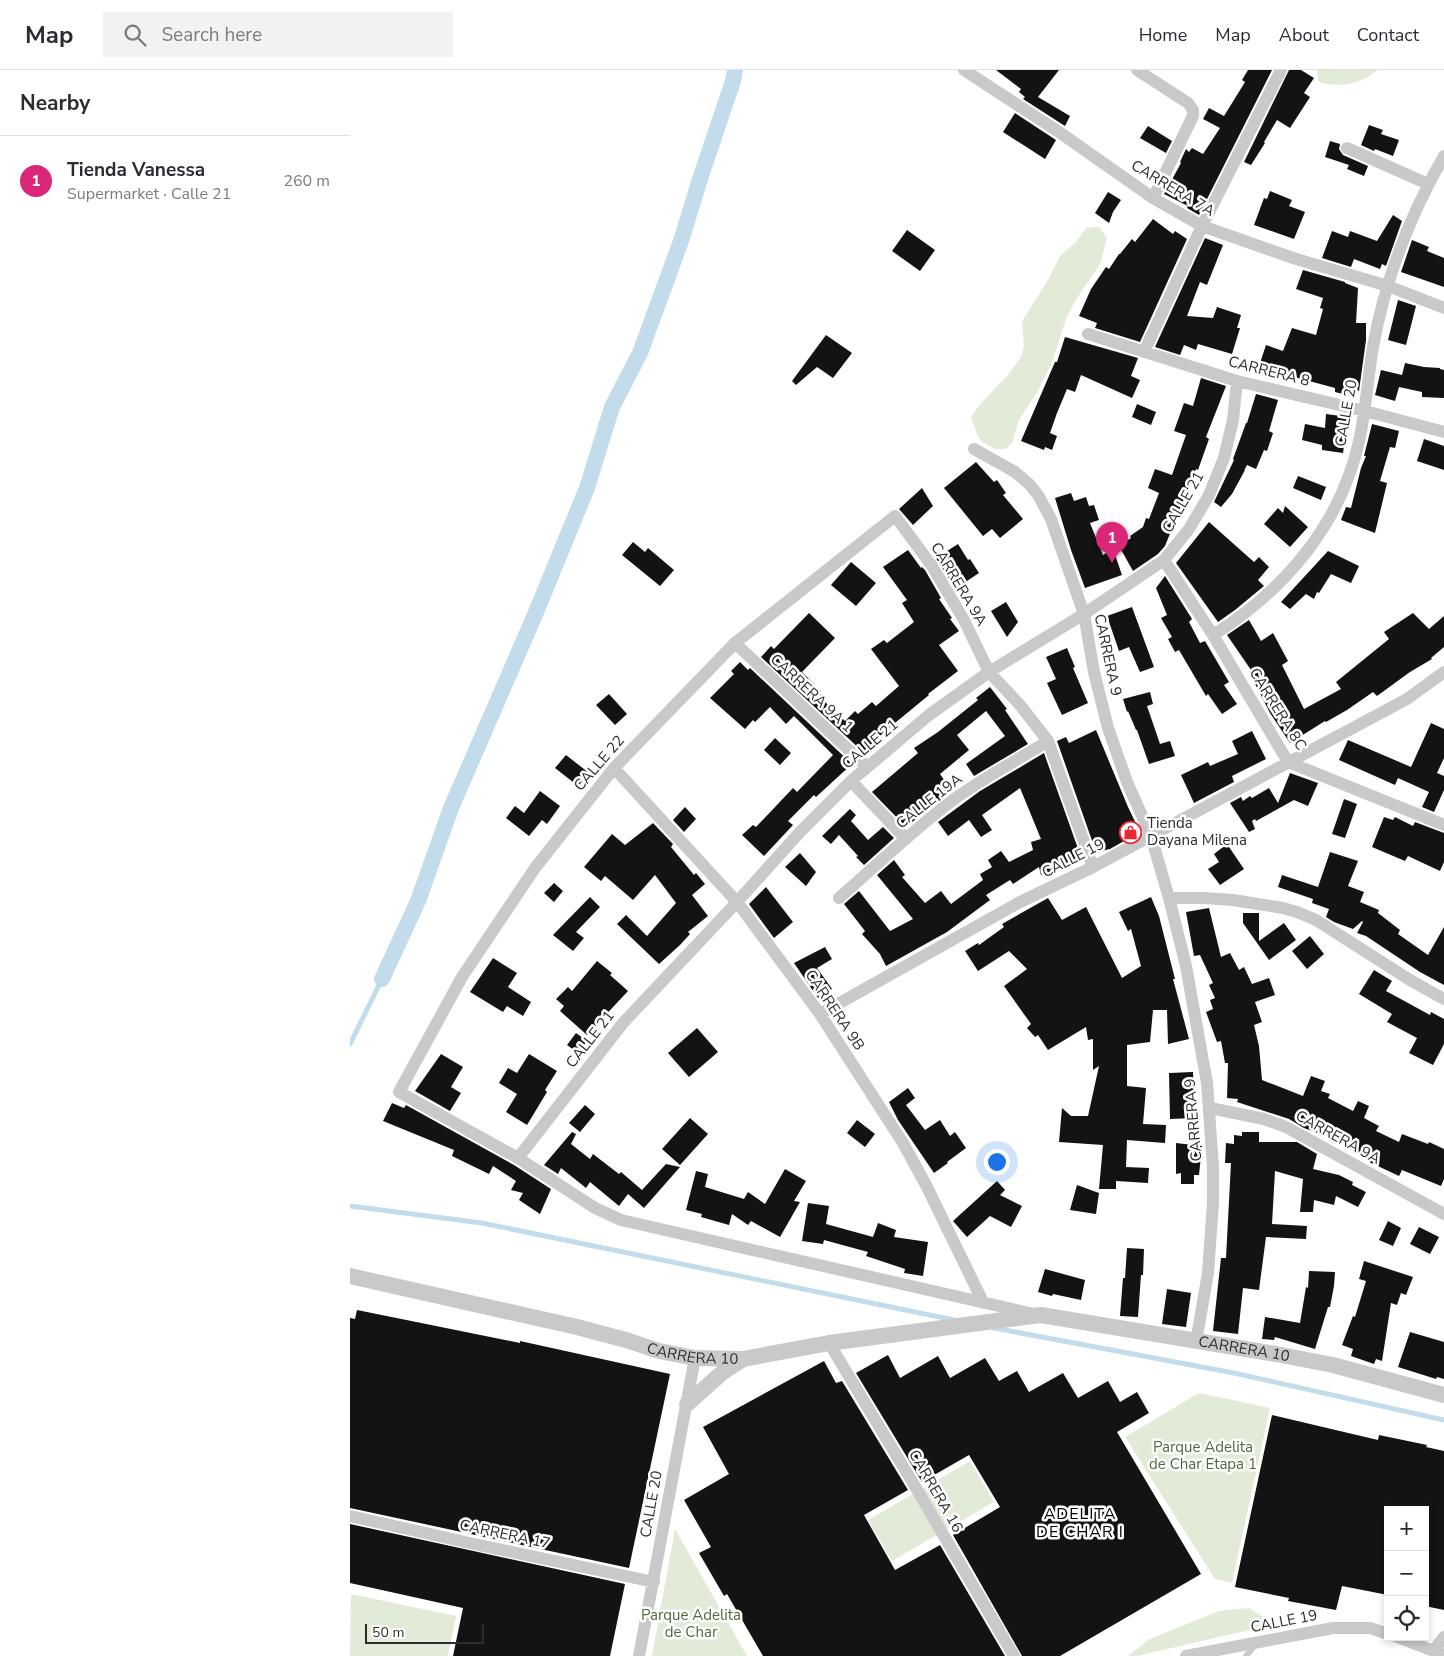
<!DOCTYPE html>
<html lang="en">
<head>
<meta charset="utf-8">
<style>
	:root { --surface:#fff; --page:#f2f2f3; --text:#2b2b33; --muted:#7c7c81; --line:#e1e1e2; --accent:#db2777 }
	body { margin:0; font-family:"Nunito Sans",sans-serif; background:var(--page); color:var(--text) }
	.controls { position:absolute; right:15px; bottom:15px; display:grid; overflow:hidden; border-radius:0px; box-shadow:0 2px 8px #0003 }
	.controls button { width:45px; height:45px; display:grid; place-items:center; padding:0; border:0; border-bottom:1px solid var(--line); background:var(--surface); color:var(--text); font:25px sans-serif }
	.scale { position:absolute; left:15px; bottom:12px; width:119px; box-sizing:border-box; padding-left:5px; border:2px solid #2c2c2c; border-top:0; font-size:14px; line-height:18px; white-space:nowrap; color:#2c2c2c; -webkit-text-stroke:4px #fff; paint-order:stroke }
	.you { position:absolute; left:646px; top:1091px; width:18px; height:18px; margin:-12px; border:4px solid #fff; border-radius:50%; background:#1a73e8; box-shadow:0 0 0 8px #1a73e833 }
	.badge { display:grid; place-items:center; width:32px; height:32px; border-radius:50%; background:var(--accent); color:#fff; font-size:16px; font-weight:700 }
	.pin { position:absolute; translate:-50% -41px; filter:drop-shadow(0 1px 2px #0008) }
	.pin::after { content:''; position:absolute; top:26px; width:18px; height:15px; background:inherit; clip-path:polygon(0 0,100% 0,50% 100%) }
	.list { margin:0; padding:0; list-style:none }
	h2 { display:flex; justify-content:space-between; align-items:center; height:65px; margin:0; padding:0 20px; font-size:21px }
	h2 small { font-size:16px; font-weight:400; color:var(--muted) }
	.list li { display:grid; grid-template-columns:32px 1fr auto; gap:15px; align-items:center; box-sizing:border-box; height:90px; padding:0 20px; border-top:1px solid var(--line) }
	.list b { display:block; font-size:19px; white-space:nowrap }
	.list p { margin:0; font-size:16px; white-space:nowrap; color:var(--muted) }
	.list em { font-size:16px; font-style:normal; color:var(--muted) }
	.icon { flex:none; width:28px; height:28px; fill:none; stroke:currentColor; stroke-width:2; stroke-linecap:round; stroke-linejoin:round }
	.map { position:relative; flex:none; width:1094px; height:1586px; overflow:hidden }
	header { display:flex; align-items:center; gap:30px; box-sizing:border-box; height:70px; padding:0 25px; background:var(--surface); border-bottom:1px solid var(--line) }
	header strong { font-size:24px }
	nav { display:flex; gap:28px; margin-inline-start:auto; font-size:18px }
	.search { width:350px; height:45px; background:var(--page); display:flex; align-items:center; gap:12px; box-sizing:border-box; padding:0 18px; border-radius:0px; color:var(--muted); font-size:19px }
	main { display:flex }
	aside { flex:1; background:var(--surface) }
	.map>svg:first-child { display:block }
	.green { fill:#e2ebd8 }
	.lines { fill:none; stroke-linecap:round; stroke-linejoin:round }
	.stream { stroke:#c3dcec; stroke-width:5 }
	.canal { stroke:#c3dcec; stroke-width:16 }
	.building { fill:#131313 }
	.service { stroke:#c9c9c9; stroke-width:6 }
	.minor { stroke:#c9c9c9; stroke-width:12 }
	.tertiary { stroke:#c9c9c9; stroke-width:16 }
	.labels { text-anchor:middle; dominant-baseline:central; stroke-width:5; stroke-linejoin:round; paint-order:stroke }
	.street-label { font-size:15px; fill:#2c2c2c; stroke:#fff }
	.poi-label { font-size:15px; fill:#2c2c2c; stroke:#fff; text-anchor:start }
	.park-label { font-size:15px; fill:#4f6938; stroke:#fff }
	.neighbourhood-label { font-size:16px; letter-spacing:1px; fill:#000; stroke:#fff }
</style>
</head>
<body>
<header>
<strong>Map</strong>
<div class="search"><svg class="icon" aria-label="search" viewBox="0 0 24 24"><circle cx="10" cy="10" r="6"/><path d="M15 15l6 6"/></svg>Search here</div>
<nav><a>Home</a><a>Map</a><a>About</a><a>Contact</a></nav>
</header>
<main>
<aside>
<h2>Nearby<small></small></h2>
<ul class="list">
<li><span class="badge">1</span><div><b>Tienda Vanessa</b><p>Supermarket · Calle 21</p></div><em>260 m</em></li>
</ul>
</aside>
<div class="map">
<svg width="1094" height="1586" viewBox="0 0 1094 1586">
	<rect width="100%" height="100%" fill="#fff"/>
	<path class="green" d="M967 0H1027C1014 14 985 19 968 11Z
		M744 157H749L757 168 750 194 725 231 716 249 703 290 689 319 669 350 662 373 655 379H645L632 372 628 366 621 347 631 333 658 305 671 287 674 277 672 251 698 210 710 186 726 172 736 158Z
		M849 1323 920 1338 882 1513 865 1509 775 1367Z
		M620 1391 644 1432 542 1491 518 1450Z
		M325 1459 397 1586H302Z
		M1 1524 106 1546 98 1586H0Z
		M899 1538 925 1554 787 1586H778L800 1569 869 1541Z"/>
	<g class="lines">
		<path class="stream" d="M0 974 32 909
			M0 1136 132 1153 604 1250
			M644 1258 884 1303 1094 1350"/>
		<path class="canal" d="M32 909 68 831 101 738 184 547 237 418 262 337 290 283 331 171 350 109 383 11 385 0"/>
	</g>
	<path class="building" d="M646 0H709L688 27 720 46 715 56 673 29 675 27 669 22 671 19Z
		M898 0H922L849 145 837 138 838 136 814 124 831 93 830 92 836 79 839 82 842 78 853 84 870 58 853 49 859 38 874 46 895 12 892 10Z
		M939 0H951L964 8 954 23 960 27 940 58 927 50 914 72 915 73 901 95 894 92Z
		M665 43 706 70 695 89 653 62Z
		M1019 55 1033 60 1031 64 1049 70 1043 86 1025 79 1024 81 1011 75Z
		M798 56 822 71 816 83 790 68Z
		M980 71 990 74 989 79 993 85 1018 96 1014 106 997 99 999 95 975 87Z
		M920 121 942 130 939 136 955 142 944 169 904 155 914 128 917 129Z
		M758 122 771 130 763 142 759 153 745 143Z
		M1043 145 1052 151 1036 196 1032 194 1030 199 1004 189 1001 197 972 188 982 161 998 167 1000 161 1027 171Z
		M803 149 823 164 825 161 837 169 790 272 745 258 747 253 729 246 741 219 756 197 759 199 769 184H770L782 169 785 172Z
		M557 160 585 180 570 201 542 181Z
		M855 168 873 175 857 215 850 212 837 246 863 248 867 237 891 245 887 258H890L882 284 848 274 846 280 834 275 830 285 805 277Z
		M1062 170 1079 177 1077 181 1094 188V217L1051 202Z
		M953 200 995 212V213L1008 218 1006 253H1016V270L1009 321 1006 320 1005 327 985 322V318L926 302 927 299 910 293 916 275 933 281 942 258 966 265 973 239 970 238 973 228 946 219Z
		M1048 230 1066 236 1056 275 1038 270Z
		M476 265 502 283 483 308 467 297 446 315 442 311Z
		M715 267 788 288 781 306 790 310 782 328 731 305 725 322 717 319 707 343 700 363 707 366 702 380 695 377 694 380 671 371 705 292H707Z
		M1055 293 1074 297 1090 298V299L1094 300V328L1072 327V322L1049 317 1045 331 1025 325 1031 300 1052 305Z
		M851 308 876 316 856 367 859 369 848 400 846 399 815 476 808 484 783 501 769 476 781 468 780 466 793 457 796 448 799 449 809 423 798 418 805 399 822 405 836 365 824 361 834 333 843 336Z
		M906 324 928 330 919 361 923 363 917 381 914 380 906 399 897 395 895 399H894L895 400 882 424 871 437 864 432 884 390 883 389 896 353H897Z
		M787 334 806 342 801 355 782 347Z
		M976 344 998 347 993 383 972 380V375L952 370 955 354 975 358Z
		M1022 354 1049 361 1045 378 1040 377 1030 411 1037 413 1025 463 991 450 996 437 1001 438 1011 398 1016 386H1014Z
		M1074 369 1094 376V400L1067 391Z
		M626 392 644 412 647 410 656 423 653 425 673 449 650 468 642 459 633 466 594 418Z
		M948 406 976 417 971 430 943 418Z
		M572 418 583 436 563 455 549 439Z
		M721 423 724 431 736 427 739 436 744 435 749 450 740 453 753 485 763 479 772 505 735 518 721 480 705 428Z
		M935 436 958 457 940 477 914 454 928 438 933 443Z
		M859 452 904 492 909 487 919 497 908 510 914 516 885 540 868 552 826 493Z
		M283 472 295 482 298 478 324 500 310 516 272 485Z
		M608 474 618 490 620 489 629 503 605 519 586 488Z
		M558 480 571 498 572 497 575 500 591 528 589 529 602 548 600 549 609 561 589 575 608 601 578 624 579 625 534 662 513 682 411 587 421 576 424 579 459 543 485 568 452 602 464 614 462 616 476 630 474 631 495 651 505 641 508 644 522 632 526 636 549 616 521 579 534 570 537 573 564 552 552 533 557 530 533 497Z
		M978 481 1009 496 1001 513 981 504 969 523 967 522 964 529 956 524 940 539 931 532Z
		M501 492 526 513 506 536 481 515Z
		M815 506 842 549 839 552 850 573 855 571 879 612 874 615 887 634 872 644 858 624 856 626 829 580 825 582 818 569 822 567 811 548 817 545 806 518Z
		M656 532 668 552 657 567 641 541Z
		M782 537 804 597 790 602 779 577 769 581 757 546Z
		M1063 543 1079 559 1094 546V577L1081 588 1082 589 1060 602 1027 626 1023 622 997 640 976 652 975 651 940 673 920 643 899 602 901 600 877 565 899 550 911 571 923 563 938 591 932 595 954 639 991 619 986 612 1039 569 1034 562Z
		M717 578 725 597 723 598 738 633 712 645 697 613 706 609 696 587Z
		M390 592 398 600 400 598 502 694 466 727 464 725 438 751 443 755 414 786 392 765 403 755 406 757 443 718 447 722 483 685 444 646 436 654 420 637 405 652 403 650 395 659 360 628 384 604 381 601Z
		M640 617 657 639 655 640 678 674 624 706 616 694 655 666 636 641 607 665 619 680 590 704 602 721 556 757 522 722 568 683 564 678 588 662 628 630 626 628Z
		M800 622 803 634 797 636 810 674 820 671 825 686 799 694 787 660H786L778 641 777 642 773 629Z
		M259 624 277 644 265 655 246 635Z
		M1081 653 1094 659V688L1087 703 1094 706V720L1084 742 1072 737 1079 722 1048 708 1045 715 989 690 998 670 1061 697Z
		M746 660 778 737 790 762 760 779 746 782 707 671 716 667 719 673Z
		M902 661 916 689 882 706 884 712 844 733 831 705 858 692 860 696 888 684 882 671Z
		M425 668 441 683 430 695 414 680Z
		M694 683 731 787 710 796 711 799 691 805 689 797 663 814 660 810 636 825 640 830 597 862 536 896 530 884 512 864 515 861 494 834 509 821 540 861 563 849 527 805 544 790 555 805 552 807 575 833 591 821 601 834 633 810 630 804 642 797 638 790 651 781 659 792 683 780 681 772 691 769 670 718 632 745 642 760 631 767 619 750 598 766 588 752 630 721Z
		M216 685 239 703 228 716 205 698Z
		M940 703 968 713 958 736 944 730 906 751 905 749 902 751 905 759 899 762 880 733 891 727 893 731 900 726 902 728 919 718 928 733Z
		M190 721 210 736 197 754 192 750 179 766 156 748 165 736 174 743Z
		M994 729 1007 734 995 768 982 764Z
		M335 737 346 749 334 762 323 750Z
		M500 739 506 745 501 751 518 770 533 757 544 768 514 795 506 787 508 786 489 765 481 774 472 766Z
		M1034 747 1043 750 1045 747 1063 756 1065 752 1094 763V792L1090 801 1058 786 1055 791 1022 777Z
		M303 753 323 774 321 777 344 805 346 803 355 814 342 825 358 846 338 862 340 864 330 875 309 894 267 854 276 845 297 866 326 833 305 805 283 830 255 806 251 811 234 797 262 764 275 775Z
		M877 774 894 799 870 815 858 799 869 792 864 784Z
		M980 782 1008 791 998 816 1014 822 1010 832 1029 840 1028 843 1050 860 1048 864 1078 885 1094 857V915L1070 902 1016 866 1007 863 1013 852 1012 851 1003 859 984 852 976 847 979 839 962 833 963 829 928 817 932 805 968 817Z
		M450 783 466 802 456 816 435 797Z
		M204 813 213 821 204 832 194 823Z
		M416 817 443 852 424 868 399 834Z
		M240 827 250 837 226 862 234 868 223 881 203 865Z
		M801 827 809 846 825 909H823L839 969 818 974 817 940H803L800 972 777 975V1016L796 1018 793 1054 816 1055 815 1073 777 1070 776 1097 799 1098 798 1113 766 1111V1119H749L753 1075 709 1072 712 1038 721 1046H738L749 996 743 1000V969L738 970 736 957 698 980 688 965 685 967 677 958 681 954 654 916 677 899 659 881 628 901 615 881 628 873 629 875 654 857 652 854 698 828 712 850 736 837 772 908 791 896 781 859 778 861 769 842Z
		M859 838 871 887 880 883 889 900 894 897 902 914 919 908 925 925 905 932 912 952 904 955 909 976 912 1010 953 1026 961 1006 975 1011 971 1021 980 1024 978 1028 1003 1041 1008 1031 1019 1036 1014 1048 1029 1056 1026 1061 1049 1072 1052 1064 1078 1074 1079 1072 1094 1079V1109L1091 1116 1052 1100 1049 1106 1015 1090 1016 1087 987 1072H992L954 1058 939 1049 887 1032 888 1029 877 1028 878 993H875L871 971 867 972 856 942 863 939 860 930 865 928 859 915 863 913 850 885 844 886 836 842Z
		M893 843H909V871L934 853 946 870 919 890 893 853Z
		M960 866 974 884 957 899 942 881Z
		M475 877 482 889 467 898 482 919 468 928 444 893Z
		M143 888 167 903 158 917 181 932 173 946 157 936 153 942 120 922Z
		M247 891 262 903 260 905 278 921 237 965 210 941 214 936 206 929 218 917 222 921Z
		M1024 900 1042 911 1036 921 1080 945 1081 942 1094 949V974L1083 995 1059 983 1067 968 1037 952 1042 944 1009 924Z
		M347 958 368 982 339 1007 318 983Z
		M226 963 237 971 228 983 217 975Z
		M91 984 113 997 101 1017 111 1023 100 1041 65 1021Z
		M179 984 207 1001 195 1020 197 1022 177 1055 156 1042 167 1024 149 1013 158 998 167 1003Z
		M843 1002 845 1048 820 1049 819 1003Z
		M558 1018 565 1028 556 1035 575 1060 590 1050 600 1066 605 1062 616 1078 597 1092 598 1093 584 1103 548 1050 539 1032Z
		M42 1033 54 1038 56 1035 164 1095 201 1119 190 1144 169 1130 173 1123 161 1120 166 1111 143 1096 139 1104 102 1086 104 1080 33 1051Z
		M235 1035 245 1044 230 1062 219 1053Z
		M340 1048 358 1064 330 1095 312 1079Z
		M507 1050 525 1064 515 1077 497 1063Z
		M222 1062 226 1064 221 1074 240 1089 243 1084 269 1104 271 1102 292 1120 316 1094 330 1097 294 1138 278 1124 269 1136 240 1112 236 1118 211 1098 208 1104 194 1095Z
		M892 1062H909V1072H947L967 1084 963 1099 989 1105 1003 1112 1002 1115 1016 1122 1008 1137 986 1126 984 1135 964 1130 963 1142H950L953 1109 925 1101 922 1154 957 1156 956 1169 916 1167 909 1220 893 1218 888 1264 863 1261 871 1188H876L881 1093H875L876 1073 884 1074V1065L892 1066Z
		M826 1073 852 1076 849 1105H844V1114H831V1103L826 1104Z
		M435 1099 456 1111 444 1131 450 1132 430 1167 401 1151 398 1155 382 1144 379 1155 351 1147 352 1144 336 1140 346 1101 358 1104 355 1117 394 1129 398 1122 415 1134Z
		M647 1111 655 1120 650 1125 672 1136 661 1157 640 1146 617 1167 603 1151Z
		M727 1115 749 1123 746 1144 720 1140Z
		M458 1133 479 1136 476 1154 523 1167 528 1153 546 1160 544 1167 578 1172 573 1206 554 1203 555 1199 516 1186 518 1182 474 1170 473 1174 452 1171Z
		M1038 1151 1051 1158 1043 1176 1029 1170Z
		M1069 1157 1089 1167 1080 1184 1060 1174Z
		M777 1178 794 1179 793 1205H791L788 1247 770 1246 773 1208H775Z
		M1014 1191 1063 1207 1056 1225 1051 1223 1047 1235 1041 1233 1032 1291 1026 1289 1024 1294 1001 1286 1003 1279 992 1275 1003 1246 1005 1247 1016 1211 1009 1209Z
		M695 1199 735 1210 731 1230 703 1224 702 1226 688 1222Z
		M959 1201 985 1202 984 1216 980 1237H978L965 1279 925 1267 924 1270 912 1269 915 1247 950 1253 956 1217 958 1218Z
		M817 1219 841 1223 836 1257 812 1254Z
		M7 1240 170 1273V1271L320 1304 279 1498 0 1438V1248L5 1249Z
		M1060 1262 1094 1272V1309L1087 1307 1086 1309 1048 1297Z
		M538 1285 550 1308 588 1286 600 1308 635 1288 649 1311 667 1301 679 1322 713 1303 728 1328 758 1311 770 1332 787 1322 799 1343 767 1362 851 1504 710 1586H672L603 1465 650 1437 619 1385 572 1412 506 1303Z
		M474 1291 486 1313 492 1311 558 1420 514 1445 545 1500 590 1475 655 1586H413L377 1524 374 1526 349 1483 361 1477 334 1430 379 1404 353 1357Z
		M922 1345 1028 1370 1029 1365 1077 1375 1076 1377 1094 1381V1540L1075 1536V1440H1038V1525L992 1516 986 1540 938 1531 939 1528 885 1517Z
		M0 1454 275 1514 260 1586H103L113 1538 0 1513Z"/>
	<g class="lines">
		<path class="service" d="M896 1586 905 1575"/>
		<path class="minor" d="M614 0 709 62 803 128 852 156 943 188 1038 216 1094 238
			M787 0 838 33 843 40V46L803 128
			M997 78 1078 114
			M738 264 887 311 1015 341 1094 362
			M794 282 852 156 931 0
			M624 379 665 402 679 414 688 425 701 449 734 544 744 602 758 658 777 712 801 766 819 828 836 896 857 1013 863 1097V1133L858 1203 846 1272
			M814 490 863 565 938 692 1094 755
			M863 565C936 519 992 453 1010 367 1016 337 1018 307 1023 277 1035 210 1060 145 1094 86
			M385 573 517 697
			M264 698 387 832 470 944 553 1073 576 1115 633 1232
			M501 711 556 769
			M489 828C527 795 563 760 603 730 633 708 666 691 698 671
			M819 828H855L883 830 933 838 947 842 966 850 1060 910 1094 929
			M470 944 670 832 743 797 1057 629 1094 602
			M860 1038 914 1049 936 1057 1094 1144
			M168 1088 273 953 387 832 450 762 501 711 579 645 639 602 734 544 814 490 839 459 859 425 874 388 883 350 887 311
			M684 1244 271 1150 245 1138 168 1088 49 1022 112 907 185 798 264 698 385 573 545 446 582 496 614 550 639 602 670 635 698 671 743 797
			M479 1273 566 1418 664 1586
			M0 1446 124 1474 304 1512
			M1047 1567 1094 1585
			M1084 1580 1094 1567
			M289 1586 345 1288
			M836 1586 983 1558H1020L1038 1564"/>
		<g class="tertiary">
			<path id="s1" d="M0 1206 227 1257 276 1270 309 1281 345 1288 393 1289 479 1273 691 1245 926 1284 983 1295 1094 1325"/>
			<path d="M337 1334 373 1302 393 1289"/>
		</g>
	</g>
	<defs>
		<symbol id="shop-ring" viewBox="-11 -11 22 22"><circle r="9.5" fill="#fff" stroke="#eb2635" stroke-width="1.5"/><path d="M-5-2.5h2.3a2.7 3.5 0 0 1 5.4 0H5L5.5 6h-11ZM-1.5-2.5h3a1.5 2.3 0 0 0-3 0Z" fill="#eb2635"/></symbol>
	</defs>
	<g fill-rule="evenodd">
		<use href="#shop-ring" x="768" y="750" width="25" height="25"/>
	</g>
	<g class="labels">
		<g class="street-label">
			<text transform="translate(823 118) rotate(31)">CARRERA 7A</text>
			<text transform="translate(919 301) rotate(14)">CARRERA 8</text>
			<text transform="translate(996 343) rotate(-80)">CALLE 20</text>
			<text transform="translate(833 432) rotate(-60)">CALLE 21</text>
			<text transform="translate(609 514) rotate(59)">CARRERA 9A</text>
			<text transform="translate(758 585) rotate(78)">CARRERA 9</text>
			<text transform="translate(462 623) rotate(43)">CARRERA 9A 1</text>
			<text transform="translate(928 639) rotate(58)">CARRERA 8C</text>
			<text transform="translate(520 674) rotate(-40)">CALLE 21</text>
			<text transform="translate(249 693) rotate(-49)">CALLE 22</text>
			<text transform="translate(579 731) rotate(-38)">CALLE 19A</text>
			<text transform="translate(723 788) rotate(-27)">CALLE 19</text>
			<text transform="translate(485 940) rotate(56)">CARRERA 9B</text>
			<text transform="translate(240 969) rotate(-52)">CALLE 21</text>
			<text transform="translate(843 1050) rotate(-95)">CARRERA 9</text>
			<text transform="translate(988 1067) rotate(29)">CARRERA 9A</text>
			<text stroke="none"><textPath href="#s1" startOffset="910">CARRERA 10</textPath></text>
			<text stroke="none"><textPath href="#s1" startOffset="352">CARRERA 10</textPath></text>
			<text transform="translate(586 1421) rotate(60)">CARRERA 16</text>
			<text transform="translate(301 1434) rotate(-80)">CALLE 20</text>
			<text transform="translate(155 1464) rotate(12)">CARRERA 17</text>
			<text transform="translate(934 1551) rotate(-11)">CALLE 19</text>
		</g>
		<g class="poi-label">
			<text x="797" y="753">Tienda<tspan x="797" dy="17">Dayana Milena</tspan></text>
		</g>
		<g class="park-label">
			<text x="853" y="1377">Parque Adelita<tspan x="853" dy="17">de Char Etapa 1</tspan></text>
			<text x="341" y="1545">Parque Adelita<tspan x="341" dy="17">de Char</tspan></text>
		</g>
		<g class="neighbourhood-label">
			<text x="730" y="1444">ADELITA<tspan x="730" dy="18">DE CHAR I</tspan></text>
		</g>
	</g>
</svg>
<div class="controls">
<button>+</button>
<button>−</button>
<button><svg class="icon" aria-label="locate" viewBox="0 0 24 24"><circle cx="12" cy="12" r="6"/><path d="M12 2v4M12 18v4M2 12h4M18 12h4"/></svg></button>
</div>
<div class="scale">50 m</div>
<div class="you"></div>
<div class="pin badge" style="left:762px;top:493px">1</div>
</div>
</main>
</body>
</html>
